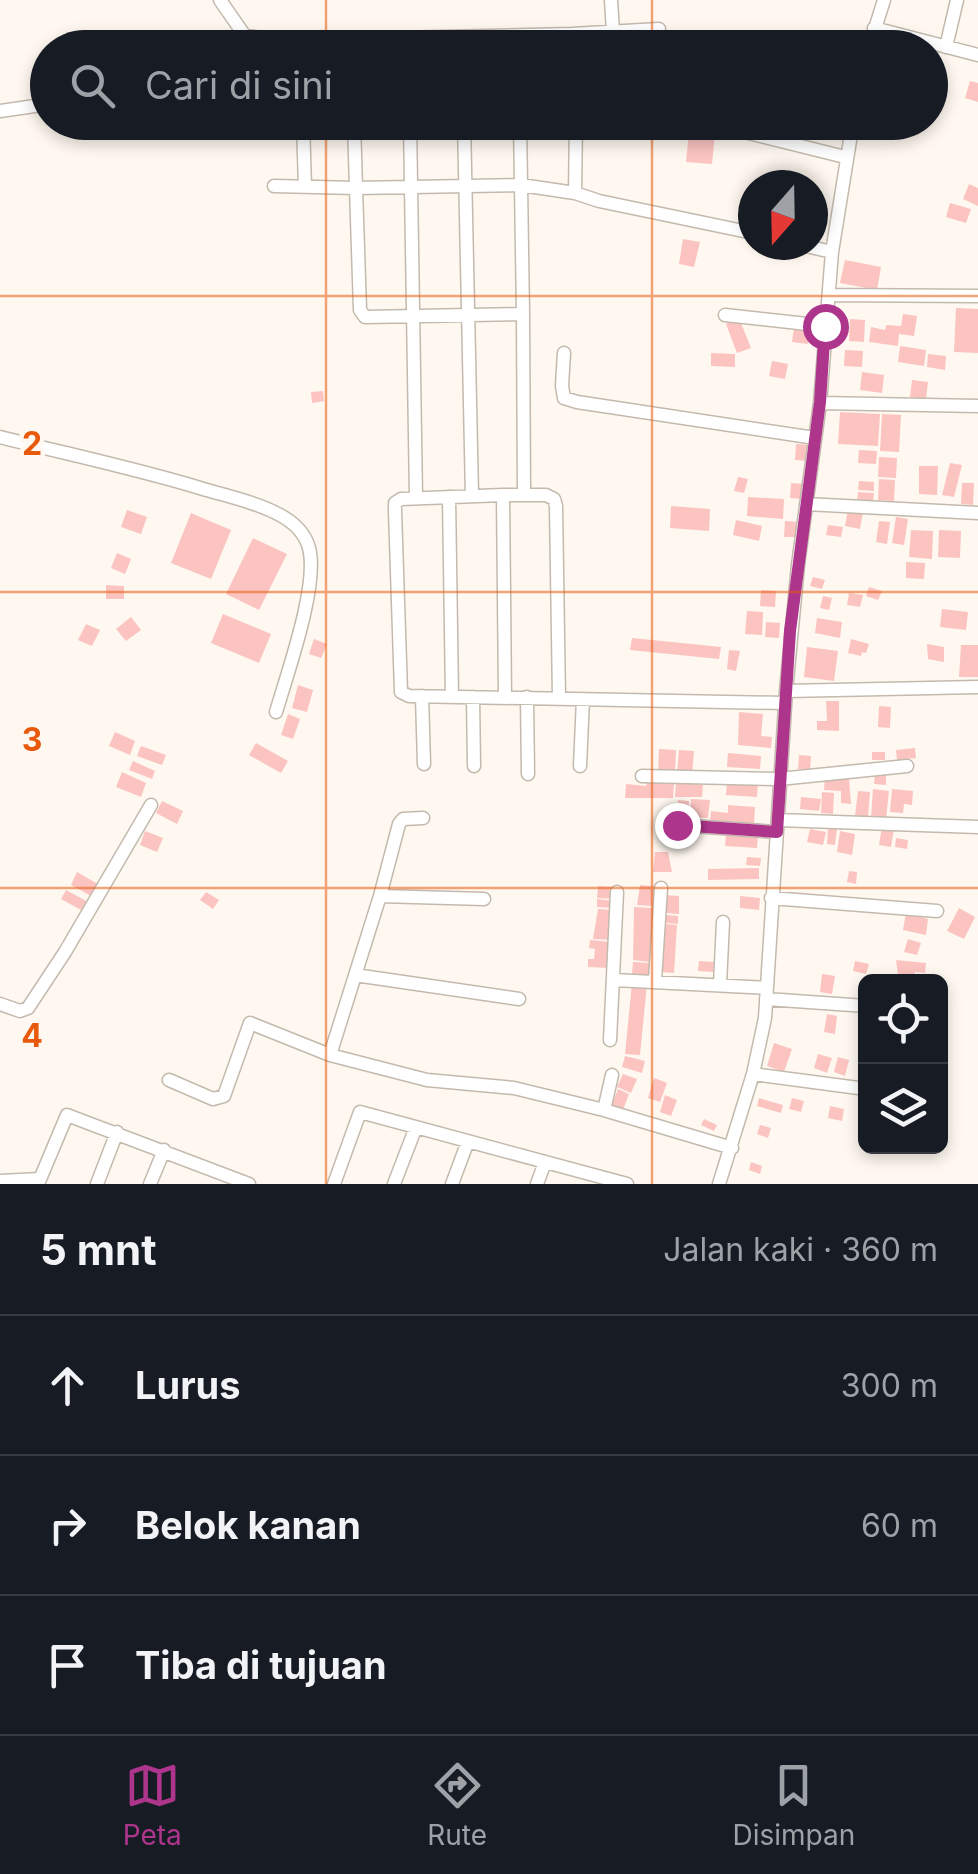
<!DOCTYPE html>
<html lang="id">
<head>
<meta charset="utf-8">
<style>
	:root { --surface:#171b24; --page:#20242c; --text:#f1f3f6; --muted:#9ea1a6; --line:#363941; --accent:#ad358c }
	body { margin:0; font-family:Inter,sans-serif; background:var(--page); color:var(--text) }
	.controls { position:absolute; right:30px; bottom:30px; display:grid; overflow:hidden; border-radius:15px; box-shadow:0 5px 15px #0003 }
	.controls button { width:90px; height:90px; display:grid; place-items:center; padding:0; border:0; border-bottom:2px solid var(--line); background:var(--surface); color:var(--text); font:50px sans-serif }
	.compass { position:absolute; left:738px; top:170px; width:90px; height:90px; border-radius:50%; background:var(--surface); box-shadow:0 5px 15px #0003; rotate:200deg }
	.stop { position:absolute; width:30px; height:30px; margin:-22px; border:8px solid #ad358c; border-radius:50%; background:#fff }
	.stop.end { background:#ad358c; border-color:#fff; box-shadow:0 2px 10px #0008 }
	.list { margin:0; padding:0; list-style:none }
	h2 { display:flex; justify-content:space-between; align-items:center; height:130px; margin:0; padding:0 40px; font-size:42px }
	h2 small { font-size:32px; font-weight:400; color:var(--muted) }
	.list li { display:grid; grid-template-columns:65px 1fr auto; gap:30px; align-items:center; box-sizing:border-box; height:140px; padding:0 40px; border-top:2px solid var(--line) }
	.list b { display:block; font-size:38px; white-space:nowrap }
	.list em { font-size:32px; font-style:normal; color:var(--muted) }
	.icon { flex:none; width:55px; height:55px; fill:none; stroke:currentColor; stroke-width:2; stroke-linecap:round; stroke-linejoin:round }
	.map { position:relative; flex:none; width:978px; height:1184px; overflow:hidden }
	.search { position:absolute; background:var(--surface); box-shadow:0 5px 15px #0003; left:30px; right:30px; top:30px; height:110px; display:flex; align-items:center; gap:25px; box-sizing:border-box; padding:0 35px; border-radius:55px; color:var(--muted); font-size:38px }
	.sheet { height:550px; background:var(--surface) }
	nav { display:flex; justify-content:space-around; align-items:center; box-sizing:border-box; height:140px; border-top:2px solid var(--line); background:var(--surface); font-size:28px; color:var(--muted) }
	nav a { display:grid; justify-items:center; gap:5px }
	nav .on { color:var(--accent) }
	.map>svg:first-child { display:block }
	.building { fill:#fbc4c1 }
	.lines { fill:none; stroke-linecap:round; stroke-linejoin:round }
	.minor-casing { stroke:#c3baad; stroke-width:15 }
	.minor { stroke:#fff; stroke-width:12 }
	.route { stroke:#ad358c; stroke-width:12 }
	.grid { fill:none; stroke:#e8590c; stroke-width:2.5; stroke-opacity:0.55 }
	.grid-label { font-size:32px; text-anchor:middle; font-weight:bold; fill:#e8590c; stroke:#fff8f0; stroke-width:9; stroke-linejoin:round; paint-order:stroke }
</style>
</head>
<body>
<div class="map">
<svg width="978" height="1184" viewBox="0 0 978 1184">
	<rect width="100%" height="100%" fill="#fff8f0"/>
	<path class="building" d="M970 81 978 83V102L965 98Z
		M689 132 715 134 712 164 686 162Z
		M969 184 978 188V206L963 199Z
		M950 203 971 209 966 223 946 217Z
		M683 239 700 242 694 267 679 264Z
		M845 260 881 267 877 290 840 283Z
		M956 308 978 309V353L954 352Z
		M903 314 917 316 914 336 899 334 898 346 869 342 871 327 885 330 886 325 901 326Z
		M739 318 751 348 737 353 726 324Z
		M850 319 865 320 864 342 849 341Z
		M794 327 810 329 808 344 792 342Z
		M900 346 926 350 924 366 898 362Z
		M845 350 863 351 862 367 844 366Z
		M711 353 735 354V367L711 366Z
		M928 354 946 356 945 370 927 367Z
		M772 361 788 364 785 379 769 376Z
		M862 372 884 375 882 393 860 390Z
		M912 380 928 382 926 399 910 397Z
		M323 391 324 401 312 403 311 392Z
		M840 412 880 414 878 446 838 444Z
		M882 414 901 415 899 452 880 451Z
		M796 444 812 445 811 461 795 460Z
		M859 450 877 451 876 464 858 463Z
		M879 457 897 458 896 478 878 477Z
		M950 463 962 465 954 497 942 495Z
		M919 466H938L937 495 919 494Z
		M738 477 748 479 744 493 734 491Z
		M879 479 895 480 894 501 878 500Z
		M859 481 874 482V491L858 490Z
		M791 483 803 484 802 499 790 498Z
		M962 483H974L973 505 961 504Z
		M858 492 874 493 873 502 857 501Z
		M748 497 784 499 783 519 747 516Z
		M671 506 710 509 709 531 670 528Z
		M127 510 147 517 141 534 121 527Z
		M848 510 863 512 860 529 845 526Z
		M191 513 231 530 211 579 171 563Z
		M896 517 908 519 904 545 892 543Z
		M736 520 762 526 759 541 733 535Z
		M785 521 799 522 798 537H784Z
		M879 521 890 522 887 544 876 542Z
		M828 525 843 527 841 537 826 535Z
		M911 530 933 531 932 559 909 557Z
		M939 530 961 531 960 558 938 557Z
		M253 538 287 554 259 610 226 594Z
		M117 553 131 559 125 574 111 568Z
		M906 562 925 563 924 579 906 578Z
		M813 577 825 580 822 589 810 586Z
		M106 585 124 586V599H106Z
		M869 587 882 591 878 600 866 596Z
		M761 590 776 591 775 607 760 606Z
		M849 593 863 595 860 607 847 605Z
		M823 596 832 598 829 610 820 608Z
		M942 609 968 612 966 630 940 627Z
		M747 611 763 612 762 635 745 634Z
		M223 614 271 634 259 663 211 643Z
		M131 617 141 630 126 641 116 629Z
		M817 618 842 622 840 638 815 633Z
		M766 622 780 623 779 638 765 637Z
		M86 624 100 630 92 646 78 640Z
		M632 638 721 647 719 659 630 650Z
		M314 639 327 644 321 658 309 654Z
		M851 639 869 644 866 653 862 652 861 656 848 653Z
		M927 644 944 647V662L928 659Z
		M961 645H978V677H959Z
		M807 647 838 651 834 681 804 677Z
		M729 650 740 651 736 671 727 669Z
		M298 685 313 690 307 712 292 708Z
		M826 701H839V731L817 730V721H827Z
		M879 706 891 707 890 728 878 727Z
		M739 712 763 714 761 736 772 737 771 748 738 745Z
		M288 714 300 719 293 739 281 735Z
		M115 732 135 741 130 755 109 746Z
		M256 743 288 761 281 773 249 755Z
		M141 746 166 755 162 765 137 756Z
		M915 748 916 758 897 760 896 750Z
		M659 749 676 750 675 773 658 772Z
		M679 750 694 751 692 775 677 774Z
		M872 752H885V760H872Z
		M728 753 761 756 760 769 727 767Z
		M799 755 811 756 810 770 798 769Z
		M133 761 155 771 152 779 129 770Z
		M122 772 146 783 141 797 116 787Z
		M875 774H886V785L874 784Z
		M825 776 849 778 851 804 841 803V791L824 790Z
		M647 781 674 784 673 798H625L626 784 646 786Z
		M727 781 758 783 757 797 726 795Z
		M676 782 703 785 702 797H675Z
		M873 789 889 791 886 819 871 817Z
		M892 789 913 791 912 805 904 804 903 813 890 812Z
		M858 791 870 792 868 817 855 816Z
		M822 792 834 793 833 814 821 813Z
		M801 797 821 799 819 811 800 809Z
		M691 799 710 800 708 818 690 817Z
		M678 800 689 801 688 817H677Z
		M162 801 183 811 177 824 156 813Z
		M728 805 755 807 754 824 710 821 711 811 728 813Z
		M882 827 894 829 891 847 879 845Z
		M828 828 837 829 835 845 827 844Z
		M810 829 826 832 823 845 807 842Z
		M145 831 163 838 157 852 140 845Z
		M840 831 855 834 852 855 837 852Z
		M726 833 758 835 757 848 725 846Z
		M896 838 908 840 907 849 895 847Z
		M655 852H668L672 872H653Z
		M747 857 761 858 760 866 746 865Z
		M759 868V879L708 880V869Z
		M849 871 857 872 856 884 847 882Z
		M77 872 98 884 91 896 71 885Z
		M640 885 654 886 652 906 637 905Z
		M598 886 614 887V899L597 898Z
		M66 890 88 902 83 911 61 899Z
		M206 892 219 900 213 909 200 900Z
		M664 895 679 896V914L665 913Z
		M740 896 760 898 759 910 740 908Z
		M597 899 614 901V908L597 907Z
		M634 907 652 908 650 962 633 960Z
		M959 908 975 917 964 939 947 931Z
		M598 909 614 910 613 940 593 939Z
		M906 913 928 919 926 935 903 930Z
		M666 915 678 916V924L665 923Z
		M665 924 677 925 674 973 661 972Z
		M908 939 921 943 917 955 904 952Z
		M590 940 612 942 609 968 588 967V959H594L595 949 589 948Z
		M896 960 926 963 925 973 915 972V982H899Z
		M699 961 714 962 713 972 698 971Z
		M855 961 869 964 866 974 853 971Z
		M633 962 650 963 649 975 632 974Z
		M822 974 835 976 832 994 820 992Z
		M632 983 647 984 640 1055 625 1054Z
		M827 1014 837 1016 835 1034 824 1032Z
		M774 1043 792 1049 784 1072 767 1066Z
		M818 1054 832 1058 827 1073 814 1068Z
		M625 1056 645 1061 642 1073 622 1067Z
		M838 1057 849 1060 845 1076 834 1072Z
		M623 1074 637 1079 631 1093 617 1087Z
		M654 1078 667 1083 660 1102 648 1098Z
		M618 1089 629 1094 623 1110 612 1105Z
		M665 1095 677 1100 671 1116 660 1112Z
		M759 1098 783 1105 781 1113 757 1106Z
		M792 1098 804 1101 801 1112 789 1109Z
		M830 1106 844 1109 842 1121 828 1118Z
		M704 1119 717 1125 714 1131 701 1125Z
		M760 1125 771 1128 768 1138 757 1134Z
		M751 1162 762 1166 760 1174 749 1170Z"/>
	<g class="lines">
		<defs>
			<path id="minor" d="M220 0 245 36 302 42
				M611 0 613 32
				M874 28 978 55
				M572 34 659 29
				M946 47 957 0
				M301 48 306 40 572 34 573 48
				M869 48 884 0
				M0 111 48 104
				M303 122 305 187
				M410 122 416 498
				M464 122 472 496
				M520 122 521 185 575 193 576 122
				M704 122 845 157
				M521 185 523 314 365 317 360 310 356 188Z
				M274 186 356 188 354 122
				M575 193 599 201 753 233
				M802 245 832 252
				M829 295 978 296
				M523 314 524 495
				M725 315 825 326
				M564 353 562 386 564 398 577 402 815 438
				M820 403 832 252 853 122
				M0 437C67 454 134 468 200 488 226 496 256 502 280 515 293 522 305 533 309 548 319 585 287 674 276 712
				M503 495H546L554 499 556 506 559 698
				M449 497 452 696
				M806 504 978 513
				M786 691 798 565 820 403 978 406
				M422 696 424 764
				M473 697 474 766
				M505 697 503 495 401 499 395 503V511L401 692 409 696 784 703
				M527 697 528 774
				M580 766 583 699
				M642 776 779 779 907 766
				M778 820 978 827
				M677 825 777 832
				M380 896 399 824 403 819 423 818
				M771 898 937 911
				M355 975 519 999
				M614 980 767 988
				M655 980 661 888
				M720 984 723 922
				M766 999 866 1006
				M0 1004 20 1011 28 1008 65 952 151 805
				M610 1040 617 892
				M330 1055 380 896 484 899
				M753 1074 866 1089
				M169 1080 213 1099 224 1096 250 1023 330 1055 427 1080 514 1088 604 1110 732 1148
				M604 1110 612 1075
				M0 1181 40 1179
				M38 1184 67 1115 249 1184
				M97 1184 117 1132
				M150 1184 164 1150
				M334 1184 360 1112 627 1184
				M394 1184 416 1127
				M452 1184 468 1141
				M537 1184 545 1162
				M719 1184 753 1074 765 1018 786 691 978 687"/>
		</defs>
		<use href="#minor" class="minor-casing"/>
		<use href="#minor" class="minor"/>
	</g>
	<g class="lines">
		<path class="route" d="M677 825 777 832 790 631 820 402 825 326"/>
	</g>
	<path class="grid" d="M326 0V48M652 0V48M326 122V1184M652 122V1184M0 296H978M0 592H978M0 888H978"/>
	<g class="grid-label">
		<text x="32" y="455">2</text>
		<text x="32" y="751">3</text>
		<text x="32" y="1047">4</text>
	</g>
</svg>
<div class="controls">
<button><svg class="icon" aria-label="locate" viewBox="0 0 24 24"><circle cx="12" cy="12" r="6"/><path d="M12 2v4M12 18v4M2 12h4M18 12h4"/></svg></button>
<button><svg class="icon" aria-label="layers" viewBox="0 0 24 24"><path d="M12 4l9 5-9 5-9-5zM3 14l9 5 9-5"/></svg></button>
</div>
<svg class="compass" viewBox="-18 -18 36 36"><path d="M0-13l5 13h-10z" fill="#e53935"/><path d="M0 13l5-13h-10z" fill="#9ea1a6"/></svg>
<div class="stop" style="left:825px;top:326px"></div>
<div class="stop end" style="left:677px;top:825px"></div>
<div class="search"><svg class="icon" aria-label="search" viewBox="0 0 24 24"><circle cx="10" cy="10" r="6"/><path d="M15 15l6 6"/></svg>Cari di sini</div>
</div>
<section class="sheet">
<h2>5 mnt<small>Jalan kaki · 360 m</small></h2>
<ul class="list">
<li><svg class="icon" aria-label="ahead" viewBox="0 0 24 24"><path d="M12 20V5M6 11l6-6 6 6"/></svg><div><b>Lurus</b></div><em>300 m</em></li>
<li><svg class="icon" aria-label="right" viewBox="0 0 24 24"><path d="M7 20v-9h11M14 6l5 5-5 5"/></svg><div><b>Belok kanan</b></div><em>60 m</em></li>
<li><svg class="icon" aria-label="arrive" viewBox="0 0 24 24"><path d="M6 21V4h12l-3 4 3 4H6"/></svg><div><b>Tiba di tujuan</b></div></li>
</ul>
</section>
<nav>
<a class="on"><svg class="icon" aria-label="map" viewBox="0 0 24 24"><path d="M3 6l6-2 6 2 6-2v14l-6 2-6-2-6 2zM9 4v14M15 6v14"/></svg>Peta</a>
<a><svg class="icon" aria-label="directions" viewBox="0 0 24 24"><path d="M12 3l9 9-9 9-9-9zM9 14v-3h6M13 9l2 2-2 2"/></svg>Rute</a>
<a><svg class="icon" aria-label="saved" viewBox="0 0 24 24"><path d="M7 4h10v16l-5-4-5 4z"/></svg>Disimpan</a>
</nav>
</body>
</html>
